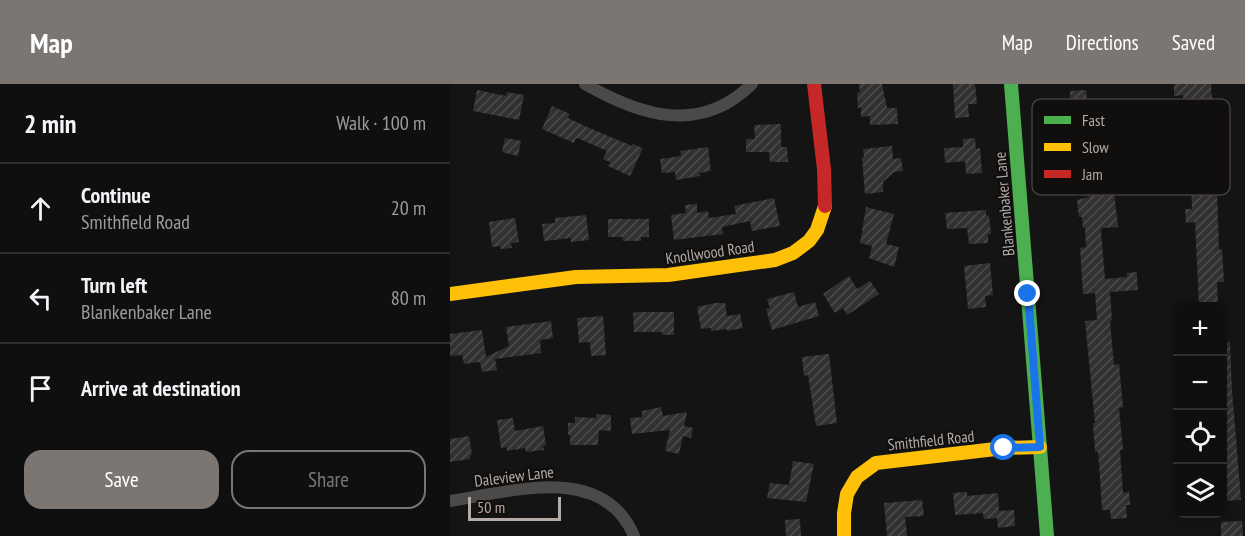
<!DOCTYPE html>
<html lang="en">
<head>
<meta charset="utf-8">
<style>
	:root { --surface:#0f0f0f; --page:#181818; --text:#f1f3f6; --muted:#9b9c9e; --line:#2f2f2f; --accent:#7c7673 }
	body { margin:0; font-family:"PT Sans Narrow",sans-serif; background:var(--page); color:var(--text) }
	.controls { position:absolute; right:18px; bottom:18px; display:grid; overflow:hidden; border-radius:12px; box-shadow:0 3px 9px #0003 }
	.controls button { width:54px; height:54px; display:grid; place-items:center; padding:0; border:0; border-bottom:2px solid var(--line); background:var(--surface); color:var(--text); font:30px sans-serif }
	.scale { position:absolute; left:18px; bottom:15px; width:93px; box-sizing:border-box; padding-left:6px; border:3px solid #b4aba6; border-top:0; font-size:16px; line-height:21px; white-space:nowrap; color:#b4aba6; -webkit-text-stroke:4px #100f0e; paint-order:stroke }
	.stop { position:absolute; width:18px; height:18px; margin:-14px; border:4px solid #1a73e8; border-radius:50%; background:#fff }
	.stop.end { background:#1a73e8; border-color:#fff; box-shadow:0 2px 6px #0008 }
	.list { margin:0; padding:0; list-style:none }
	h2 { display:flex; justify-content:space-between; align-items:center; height:78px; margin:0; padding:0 24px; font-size:26px }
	h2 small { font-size:20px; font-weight:400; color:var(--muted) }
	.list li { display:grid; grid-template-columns:39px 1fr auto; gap:18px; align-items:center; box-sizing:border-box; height:90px; padding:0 24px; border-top:2px solid var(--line) }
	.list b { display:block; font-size:22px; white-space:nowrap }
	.list p { margin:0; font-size:20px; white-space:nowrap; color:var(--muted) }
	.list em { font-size:20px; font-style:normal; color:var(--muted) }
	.actions { display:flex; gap:12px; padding:18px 24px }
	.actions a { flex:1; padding:14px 0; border:2px solid var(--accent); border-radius:18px; text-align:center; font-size:21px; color:var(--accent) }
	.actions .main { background:var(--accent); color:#fff }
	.icon { flex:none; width:33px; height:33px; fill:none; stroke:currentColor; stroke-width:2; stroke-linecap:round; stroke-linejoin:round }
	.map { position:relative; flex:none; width:795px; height:452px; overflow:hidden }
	header { display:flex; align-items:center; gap:36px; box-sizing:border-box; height:84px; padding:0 30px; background:var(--accent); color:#fff }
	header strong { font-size:28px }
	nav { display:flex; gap:33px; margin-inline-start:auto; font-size:21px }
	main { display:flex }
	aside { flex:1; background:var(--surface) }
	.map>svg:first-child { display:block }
	.building { fill:url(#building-hatch) }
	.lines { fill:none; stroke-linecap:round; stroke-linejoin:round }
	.street { stroke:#4c4a48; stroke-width:12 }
	.fast { stroke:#4caf50; stroke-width:14 }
	.slow { stroke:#ffc107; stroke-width:14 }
	.jam { stroke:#c62828; stroke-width:14 }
	.route { stroke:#1a73e8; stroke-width:8 }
	.labels { text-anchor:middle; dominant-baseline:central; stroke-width:4.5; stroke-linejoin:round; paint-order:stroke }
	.street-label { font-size:16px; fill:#b4aba6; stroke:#100f0e }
	.key { fill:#100f0e; stroke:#413e3c; stroke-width:1.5 }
	.key-label { font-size:16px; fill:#b4aba6 }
</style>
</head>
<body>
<header>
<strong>Map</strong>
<nav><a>Map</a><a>Directions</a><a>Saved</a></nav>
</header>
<main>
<aside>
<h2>2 min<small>Walk · 100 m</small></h2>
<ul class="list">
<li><svg class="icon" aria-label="ahead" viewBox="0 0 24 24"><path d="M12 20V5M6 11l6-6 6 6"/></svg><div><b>Continue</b><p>Smithfield Road</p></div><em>20 m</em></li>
<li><svg class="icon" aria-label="left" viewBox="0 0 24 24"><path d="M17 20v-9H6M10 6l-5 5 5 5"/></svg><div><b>Turn left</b><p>Blankenbaker Lane</p></div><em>80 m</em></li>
<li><svg class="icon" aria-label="arrive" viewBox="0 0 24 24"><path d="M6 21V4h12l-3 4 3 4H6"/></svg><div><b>Arrive at destination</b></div></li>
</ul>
<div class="actions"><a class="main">Save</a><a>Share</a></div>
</aside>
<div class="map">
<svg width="795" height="452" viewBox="0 0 795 452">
	<defs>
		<pattern id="building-hatch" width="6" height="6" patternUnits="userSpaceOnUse" patternTransform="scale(1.5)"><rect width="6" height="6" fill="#323130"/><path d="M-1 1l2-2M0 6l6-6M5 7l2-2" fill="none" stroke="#4d4c4b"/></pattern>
	</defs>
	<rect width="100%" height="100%" fill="#141414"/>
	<path class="building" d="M409 0H432L437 24H447L448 40 420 41V32L411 33V23L408 24 407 9 410 8Z
		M503 0H525L527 20H518L519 33 505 34Z
		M724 0H761L762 15 754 16 756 44H760V49H765L766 60H762V65L753 66 754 77 734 79 733 66 744 65 742 24H734L733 11 724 12Z
		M27 6 56 12 57 8 74 11 69 36 23 27Z
		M636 6 640 46H649L653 102 663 101 667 133 668 143 652 144 651 146 655 195 677 193V189L687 188V194L688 206 660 208 662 236 660 237 664 281 669 280 673 323 669 324 673 366H670L673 409 679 408 680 421H676L677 434 661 435 660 426H652L649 379 648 368H645L643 339H645L635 237 647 236 645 209 633 210 630 164 636 163 635 143 633 144 632 133H629L627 116 639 113 638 91 623 92 622 81H625L620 14V7Z
		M102 22 120 30 118 34 137 43 182 62 183 60 193 64 180 92 158 82 160 78 153 75 157 67 132 56 126 54 124 59 92 45Z
		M331 40V63H337L338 78H320L319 68H296V55H305L304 41Z
		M55 54 71 57 68 72 52 68Z
		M525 54 526 65 530 64 532 89 516 90 515 77 495 79 494 64 513 63V55Z
		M442 62 443 75 451 74 453 87 444 88 433 98V108L415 110 412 74 414 73 413 65Z
		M258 63 261 87 249 89 250 92 226 96 225 88 212 89 210 75 231 72 230 67Z
		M764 96 765 108 767 107 769 166 772 165 774 198H767L768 222H749L745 138 736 139 735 125H742L741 98Z
		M324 114 330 142 302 147 300 137 272 143 273 150 224 156 221 131 236 129 235 121 247 120V129L258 127 259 134 286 130 284 122Z
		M416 123 444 130 436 160 449 163 444 183 419 174 422 162 410 159Z
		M536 126V132L539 131 541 150H538V159L519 160 517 144 497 145 495 129Z
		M136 131 139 156 121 158V154L94 157 92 140 105 139V134Z
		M65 134 69 158 61 159 62 164 51 165 50 162 42 163 39 138Z
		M158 135H199V153H191V157H173V153H158Z
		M540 179 543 211 535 212 536 223 518 225 514 182Z
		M399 192 407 205 420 197 429 210 397 231 393 224 385 229 373 210Z
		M344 208 348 223 365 218 369 232 322 246 316 225 320 224 317 215Z
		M265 219H275L277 232 290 230 293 244 277 247V245L261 247V244L251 245 247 223Z
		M189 228H224V251H212V248H184L183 229Z
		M153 232 156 271 141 272 140 258 129 259 127 234Z
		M101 237 103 254 90 256 91 269 45 275 47 286 32 288 30 278 14 280 12 271 0 272V250L32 246 36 273 59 262 56 243Z
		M772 258H780L782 306 791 416 773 417Z
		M379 270 387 339 366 342 358 291 354 292 352 273Z
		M211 323 213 332 237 328 234 342 243 344 241 354 233 352 229 370 215 367 220 346 182 350 180 334 192 333V327Z
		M147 330 161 331V347L149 346 148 361H120V351H118V339H125V333L146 334Z
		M63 334 65 347 93 342 96 361 93 362 94 366 76 368 75 364 57 367V363L51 364 47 336Z
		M19 352 22 371H20V375L0 378V355Z
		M343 377 364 380 356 418 317 414 320 399 339 401Z
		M517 408V412L548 409 549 427 564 426 565 442 548 444 547 434 534 435 533 429 505 431 503 409Z
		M472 416 474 432 455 433 457 452H437L434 419Z
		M350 435 351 452H336L335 436Z
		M792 437 793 452H771V438Z"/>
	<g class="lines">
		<path class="street" d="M135 0C191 32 250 51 302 0
			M0 417C60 408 153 378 184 452"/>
		<path class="fast" d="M561 0 597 452"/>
		<path class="slow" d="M0 210 126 193 218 191 325 176 343 169 359 157 367 146 375 122
			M394 452V429L397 410 407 393 426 379 554 364 590 363"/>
		<path class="jam" d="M364 0 374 85 375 122"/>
	</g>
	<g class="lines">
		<path class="route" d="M554 364 590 363 578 210"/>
	</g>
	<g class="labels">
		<g class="street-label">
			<text transform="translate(554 120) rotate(-95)">Blankenbaker Lane</text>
			<text transform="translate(260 168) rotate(-8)">Knollwood Road</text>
			<text transform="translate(481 356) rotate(-6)">Smithfield Road</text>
			<text transform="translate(64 392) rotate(-7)">Daleview Lane</text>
		</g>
	</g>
	<rect x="582" y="15" width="198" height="96" rx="9" class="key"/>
	<rect x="594" y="32" width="27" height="8" fill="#4caf50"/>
	<rect x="594" y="59" width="27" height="8" fill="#ffc107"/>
	<rect x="594" y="86" width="27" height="8" fill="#c62828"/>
	<g class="key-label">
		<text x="632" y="42">Fast</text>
		<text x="632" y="69">Slow</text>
		<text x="632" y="96">Jam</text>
	</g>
</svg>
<div class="controls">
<button>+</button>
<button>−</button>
<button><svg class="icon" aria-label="locate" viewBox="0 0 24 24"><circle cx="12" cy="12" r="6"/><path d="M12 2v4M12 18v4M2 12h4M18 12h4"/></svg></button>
<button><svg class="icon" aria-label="layers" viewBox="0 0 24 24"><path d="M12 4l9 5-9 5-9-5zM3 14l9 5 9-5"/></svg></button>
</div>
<div class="scale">50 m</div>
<div class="stop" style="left:554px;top:364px"></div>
<div class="stop end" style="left:578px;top:210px"></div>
</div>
</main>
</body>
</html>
